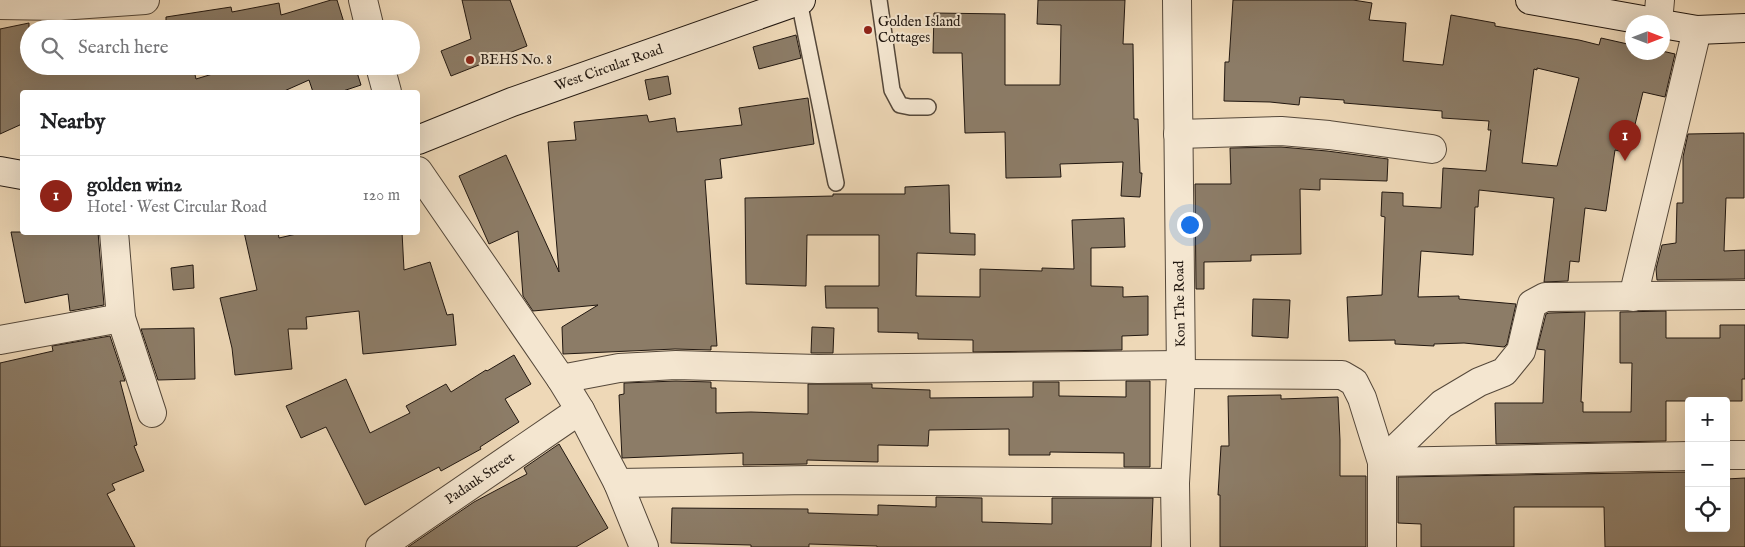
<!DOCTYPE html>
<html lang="en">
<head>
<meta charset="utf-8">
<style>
	:root { --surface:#fff; --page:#f2f2f2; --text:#202124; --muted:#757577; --line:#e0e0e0; --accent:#8f2418 }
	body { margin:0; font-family:"IM FELL English",serif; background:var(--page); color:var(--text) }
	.controls { position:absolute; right:15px; bottom:15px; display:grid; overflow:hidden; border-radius:5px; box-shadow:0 5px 20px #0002 }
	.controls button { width:45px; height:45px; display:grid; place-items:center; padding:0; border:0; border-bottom:1px solid var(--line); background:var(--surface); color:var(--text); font:25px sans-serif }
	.compass { position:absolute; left:1625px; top:15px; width:45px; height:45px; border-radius:50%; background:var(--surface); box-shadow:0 5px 20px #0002; rotate:90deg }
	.you { position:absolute; left:1189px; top:224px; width:18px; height:18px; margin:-12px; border:4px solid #fff; border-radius:50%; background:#1a73e8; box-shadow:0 0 0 8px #1a73e833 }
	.badge { display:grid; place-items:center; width:32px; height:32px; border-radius:50%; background:var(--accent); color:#fff; font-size:16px; font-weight:700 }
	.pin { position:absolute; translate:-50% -41px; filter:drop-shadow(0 1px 2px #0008) }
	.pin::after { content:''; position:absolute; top:26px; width:18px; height:15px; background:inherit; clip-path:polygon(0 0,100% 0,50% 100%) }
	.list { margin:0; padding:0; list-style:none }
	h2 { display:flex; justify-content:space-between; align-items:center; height:65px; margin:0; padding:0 20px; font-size:21px }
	h2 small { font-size:16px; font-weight:400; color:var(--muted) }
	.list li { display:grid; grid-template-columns:32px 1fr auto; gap:15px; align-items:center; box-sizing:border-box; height:80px; padding:0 20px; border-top:1px solid var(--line) }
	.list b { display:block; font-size:19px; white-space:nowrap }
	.list p { margin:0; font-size:16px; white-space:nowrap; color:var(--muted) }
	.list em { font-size:16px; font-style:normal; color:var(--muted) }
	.icon { flex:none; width:28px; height:28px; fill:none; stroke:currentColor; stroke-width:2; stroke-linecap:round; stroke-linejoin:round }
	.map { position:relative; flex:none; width:1745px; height:547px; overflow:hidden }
	.search { position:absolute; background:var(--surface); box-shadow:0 5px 20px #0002; left:20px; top:20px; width:400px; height:55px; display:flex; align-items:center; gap:12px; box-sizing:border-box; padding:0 18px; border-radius:28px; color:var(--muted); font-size:19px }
	.panel { position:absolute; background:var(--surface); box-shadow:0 5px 20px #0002; left:20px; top:90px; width:400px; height:145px; border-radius:5px }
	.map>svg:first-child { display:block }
	.building { fill:#8c7c67; stroke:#221811; fill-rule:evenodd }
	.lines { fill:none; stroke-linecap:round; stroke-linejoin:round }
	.lane-casing { stroke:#55483a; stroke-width:18 }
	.street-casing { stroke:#55483a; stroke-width:30 }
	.secondary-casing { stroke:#221811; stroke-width:30 }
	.lane { stroke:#f4e6d0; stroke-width:15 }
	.street { stroke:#f4e6d0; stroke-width:28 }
	.secondary { stroke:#f4e6d0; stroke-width:28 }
	.poi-dot { fill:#8f2418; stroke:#f4e6d0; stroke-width:2 }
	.labels { text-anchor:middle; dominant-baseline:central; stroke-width:4; stroke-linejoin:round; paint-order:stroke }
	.poi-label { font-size:14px; fill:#221811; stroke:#f4e6d0; text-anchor:start }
	.street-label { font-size:14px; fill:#221811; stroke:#f4e6d0 }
</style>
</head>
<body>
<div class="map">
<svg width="1745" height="547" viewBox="0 0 1745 547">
	<rect width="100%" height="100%" fill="#eed8b7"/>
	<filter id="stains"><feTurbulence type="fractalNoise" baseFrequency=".004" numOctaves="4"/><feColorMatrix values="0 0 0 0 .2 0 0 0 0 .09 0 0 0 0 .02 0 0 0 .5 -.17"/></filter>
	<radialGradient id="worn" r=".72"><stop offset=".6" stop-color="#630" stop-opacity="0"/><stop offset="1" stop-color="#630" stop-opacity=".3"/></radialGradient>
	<path class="building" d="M331 0H337L346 29H166V17L231 7 232 12 279 3 281 15Z
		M462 0H510L527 46 451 76 441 51 471 39Z
		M1038 0H1125L1123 44H1133L1134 119H1138L1140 173H1142L1140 197 1121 196 1123 162 1060 164 1061 177 1006 178 1005 132 965 133 962 53H933L934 13 1005 14V85H1060L1061 25 1037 24Z
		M1233 0H1353L1372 3 1369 20 1406 23 1403 61 1443 65 1451 15 1495 23V26L1579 40 1599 45 1601 38 1632 45V52H1662V51L1675 54 1665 97 1643 92 1628 153 1615 150 1606 211 1585 208 1579 262 1570 261 1568 281 1544 282 1554 198 1479 190 1478 207H1475L1473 255 1421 251 1418 297 1459 296V299L1516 304 1507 344 1504 347 1464 343 1434 344V346L1395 344V340L1349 341 1347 297 1382 295 1385 217 1381 216 1382 192 1403 193V206L1441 208 1443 168 1486 171 1491 130H1488L1489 121 1442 118V111L1344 103V100L1300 97 1299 105 1270 102 1224 101 1225 62H1229ZM1537 68 1579 78 1557 166 1522 163 1534 69 1537 70Z
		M29 23V66H193L196 79 239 66H355L361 85 340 92H313L309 80 282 92H22V124L0 134V29Z
		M796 35 801 58 759 69 753 47Z
		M668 76 671 94 649 100 645 80Z
		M808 98 814 144 720 159 722 178 705 180 717 346H711V350L675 349 563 354 562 327 598 305 533 311 523 296 518 231 489 244 459 176 506 155 559 272 548 142 576 140 574 122 647 115 649 122 675 118 677 132 742 125 739 108Z
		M1744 133V198H1726L1724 251 1745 250V279L1657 280 1656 269 1662 245 1676 243 1677 203H1683V157L1688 134Z
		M1281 147 1327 151 1388 159 1387 181 1320 179V190L1300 189 1301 254 1251 255V261L1204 262V289H1196L1195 184H1231L1230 148Z
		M949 185 950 233 975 234V255L917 253 916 296 980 297V269L1042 271V268L1074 269 1072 220 1124 218 1125 247 1091 248V286L1123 287V297L1148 296V335L1122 336V350L973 352V340L918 339V333L878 332V308H826L825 286H879V235H807L806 286 746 284 745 198 833 196V194H905V187Z
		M11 232H98L104 305 70 311 68 294 25 303Z
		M244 232H278L279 238 305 232H402L404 270 430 262 447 315 453 314 456 345 363 354 359 311 306 317 307 329H288L292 369 235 375 232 348 220 298 257 290Z
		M193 265 194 288 173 290 171 268Z
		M1253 299 1290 300 1288 338 1252 336Z
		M1666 311V338H1720V325H1745V379H1742V401H1666V441L1496 444 1495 403H1543L1545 350 1537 349 1546 314 1549 313 1585 312 1581 402H1583V412H1631L1632 363H1620V312Z
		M812 327 834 328 833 353H811Z
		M194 328 195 379 158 380 141 329Z
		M110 336 125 381H120L137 445 134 446 144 471 112 484 115 490 107 494 135 547H0V363L53 351 52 346Z
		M514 355 531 384 505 399 519 422 480 447 481 449 441 471 439 467 365 505 326 427 301 438 286 406 346 379 370 433 410 413 406 406 446 384 451 392 486 370 487 371Z
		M676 381 711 382V388H716V413L751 412 808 414V384H872V388L930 390V398L1033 397V382H1059V396L1126 397V381H1150V467H1124V453L1050 452V455H1009V429L929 430 928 446 878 445V462L807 460V464L743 465V453L622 458 619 395 624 394V383Z
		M1281 395V399L1338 397 1340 440V476H1366V547H1220V495H1218L1221 446H1229L1228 396Z
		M559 444 608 528 576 547H408L474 502 527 474 524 468Z
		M1689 472V528H1727L1726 479 1745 478V547H1605L1604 507H1514V547H1421V524L1398 523V477Z
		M936 497 982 498V522L1052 524V498H1153L1151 547H877V546L809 544V547H751V545L671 543 672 508 808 509V513L878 515V505L936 507Z"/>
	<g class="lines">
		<defs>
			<path id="lane" d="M879 0 892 90 900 105 910 107H928
				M799 1 836 183"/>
			<g id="street">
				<path d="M363 0 370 29"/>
				<path d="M0 5 60 6 145 0"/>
				<path d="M1658 22 1660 0"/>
				<path d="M380 66 387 92"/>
				<path d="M1178 134 1281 131 1329 135 1432 149"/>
				<path d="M418 171 561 379 580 410 618 483 644 547"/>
				<path d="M114 232 121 318 152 413"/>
				<path d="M1633 297 1697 30"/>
				<path d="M0 340 121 318"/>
				<path d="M1181 374 1342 375 1354 382 1362 398 1382 462V547"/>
				<path d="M561 379 619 368 676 365 818 369 1181 365"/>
				<path d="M1726 455H1745"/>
				<path d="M1382 462 1442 404 1479 382 1504 372 1521 351 1532 304 1545 297 1745 295"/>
				<path d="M1382 462 1689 456"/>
				<path d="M618 483 810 480 1175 483"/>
				<path id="s1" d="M380 547 580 410"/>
				<path d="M1176 547 1175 483 1181 374 1177 0"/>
			</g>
			<g id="secondary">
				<path d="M1530 0 1654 22"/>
				<path d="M1662 24 1697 30 1745 28"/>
				<path id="s2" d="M418 140 512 102 801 0"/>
				<path d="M0 171 22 175"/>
			</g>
		</defs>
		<use href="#lane" class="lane-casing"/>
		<use href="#street" class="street-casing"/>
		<use href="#secondary" class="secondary-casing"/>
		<use href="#lane" class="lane"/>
		<use href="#street" class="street"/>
		<use href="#secondary" class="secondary"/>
	</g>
	<g class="poi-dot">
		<circle cx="868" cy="30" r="5"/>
		<circle cx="470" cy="60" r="5"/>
	</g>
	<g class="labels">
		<g class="poi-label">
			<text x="878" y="22">Golden Island<tspan x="878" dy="16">Cottages</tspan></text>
			<text x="480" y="60">BEHS No. 8</text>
		</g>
		<g class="street-label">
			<text stroke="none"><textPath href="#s2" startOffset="204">West Circular Road</textPath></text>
			<text transform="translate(1180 304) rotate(-91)">Kon The Road</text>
			<text stroke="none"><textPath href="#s1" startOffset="121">Padauk Street</textPath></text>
		</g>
	</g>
	<rect width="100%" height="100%" filter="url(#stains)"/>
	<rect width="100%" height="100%" fill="url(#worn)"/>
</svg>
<div class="controls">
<button>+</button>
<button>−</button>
<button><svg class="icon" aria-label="locate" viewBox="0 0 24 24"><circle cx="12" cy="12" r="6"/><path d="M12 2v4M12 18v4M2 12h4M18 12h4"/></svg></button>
</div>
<svg class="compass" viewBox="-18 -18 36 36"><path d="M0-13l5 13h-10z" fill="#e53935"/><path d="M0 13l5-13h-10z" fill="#757577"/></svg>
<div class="you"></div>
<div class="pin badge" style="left:1625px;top:161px">1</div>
<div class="search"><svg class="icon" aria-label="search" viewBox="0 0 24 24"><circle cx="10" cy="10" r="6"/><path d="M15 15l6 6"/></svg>Search here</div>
<section class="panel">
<h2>Nearby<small></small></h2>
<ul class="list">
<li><span class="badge">1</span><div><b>golden win2</b><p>Hotel · West Circular Road</p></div><em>120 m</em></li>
</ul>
</section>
</div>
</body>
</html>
